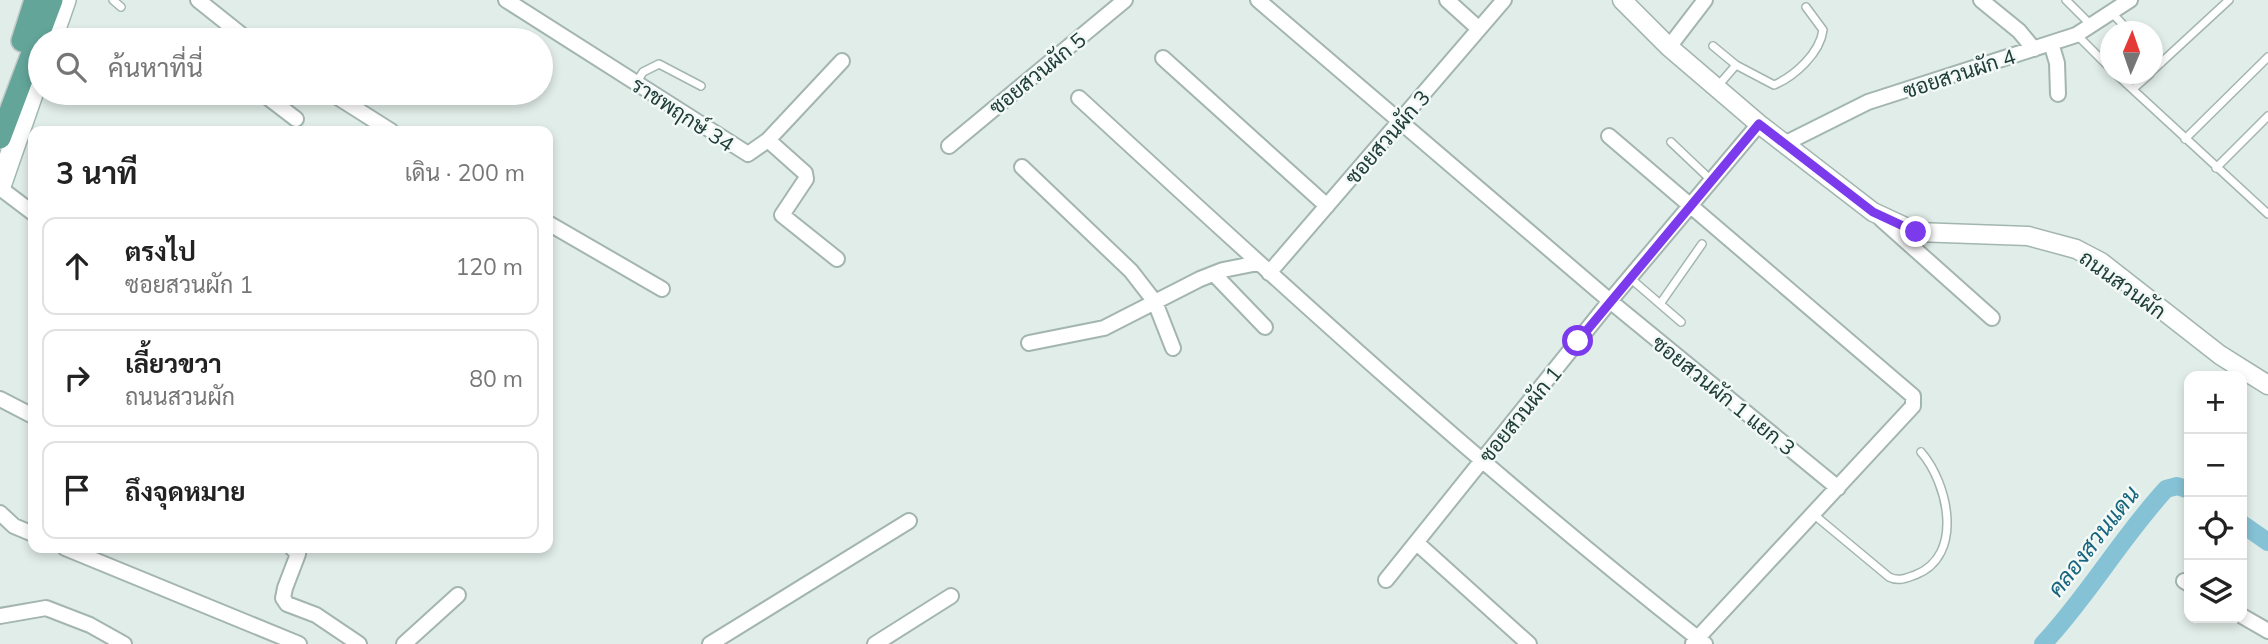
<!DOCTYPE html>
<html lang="th">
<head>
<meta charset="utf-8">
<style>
	:root { --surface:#fff; --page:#f6f6f6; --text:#222; --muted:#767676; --line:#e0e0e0 }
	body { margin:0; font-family:Mulish,Sarabun,sans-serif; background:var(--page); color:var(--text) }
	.controls { position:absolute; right:21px; bottom:21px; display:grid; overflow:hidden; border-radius:14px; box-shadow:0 4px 10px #0003 }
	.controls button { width:63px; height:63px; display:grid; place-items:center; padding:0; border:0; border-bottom:2px solid var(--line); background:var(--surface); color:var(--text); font:35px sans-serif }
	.compass { position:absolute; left:2100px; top:21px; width:63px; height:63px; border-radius:50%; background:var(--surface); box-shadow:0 4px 10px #0003; rotate:2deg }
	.stop { position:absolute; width:21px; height:21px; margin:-16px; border:5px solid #7c3aed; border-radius:50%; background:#fff }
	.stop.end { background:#7c3aed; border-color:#fff; box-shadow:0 2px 7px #0008 }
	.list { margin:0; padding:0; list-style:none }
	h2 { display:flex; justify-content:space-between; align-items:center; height:91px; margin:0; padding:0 28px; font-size:30px }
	h2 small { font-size:23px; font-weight:400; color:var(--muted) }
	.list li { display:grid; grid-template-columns:46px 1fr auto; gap:21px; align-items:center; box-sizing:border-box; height:98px; margin:0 14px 14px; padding:0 14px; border:2px solid var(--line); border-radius:14px }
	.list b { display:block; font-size:26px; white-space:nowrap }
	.list p { margin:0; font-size:23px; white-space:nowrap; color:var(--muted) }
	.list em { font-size:23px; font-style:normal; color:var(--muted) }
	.icon { flex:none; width:38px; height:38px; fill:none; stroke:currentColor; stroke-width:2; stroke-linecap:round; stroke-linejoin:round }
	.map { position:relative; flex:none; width:2268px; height:644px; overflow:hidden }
	.search { position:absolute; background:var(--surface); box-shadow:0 4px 10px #0003; left:28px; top:28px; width:525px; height:77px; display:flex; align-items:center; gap:18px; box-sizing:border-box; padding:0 24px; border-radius:38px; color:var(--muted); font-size:26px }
	.panel { position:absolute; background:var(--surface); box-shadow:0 4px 10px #0003; left:28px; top:126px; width:525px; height:427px; border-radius:14px }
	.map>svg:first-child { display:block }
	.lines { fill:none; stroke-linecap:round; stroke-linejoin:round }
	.canal { stroke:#86c2d5; stroke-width:18 }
	.service-casing { stroke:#a3b5b0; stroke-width:10 }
	.minor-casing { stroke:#a3b5b0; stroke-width:18 }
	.tertiary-casing { stroke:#a3b5b0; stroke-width:21 }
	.secondary-casing { stroke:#9fb9b2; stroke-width:24 }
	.primary-casing { stroke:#c1c9c8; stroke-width:24 }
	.service { stroke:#fff; stroke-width:7 }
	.minor { stroke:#fff; stroke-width:14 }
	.tertiary { stroke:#fff; stroke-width:18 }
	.secondary { stroke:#fff; stroke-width:21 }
	.primary { stroke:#63a599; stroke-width:21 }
	.route { stroke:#7c3aed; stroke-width:9 }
	.labels { text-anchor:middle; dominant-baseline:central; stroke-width:5; stroke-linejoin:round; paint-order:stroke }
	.street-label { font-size:21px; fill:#203e39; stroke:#f2f9f6 }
	.water-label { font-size:23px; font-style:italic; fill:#17647e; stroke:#f2f9f6 }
</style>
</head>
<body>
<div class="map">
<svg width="2268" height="644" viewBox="0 0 2268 644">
	<rect width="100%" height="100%" fill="#e1ede8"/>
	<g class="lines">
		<path class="canal" d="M2242 524 2268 542
			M2043 644C2088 596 2121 538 2166 489L2177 486 2189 490"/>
		<defs>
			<path id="service" d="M113 0 121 7
				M2066 0 2091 25
				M2112 13 2130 32
				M2077 35 2110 68
				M1713 46 1736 65 1774 85C1795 76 1820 53 1823 30L1806 7
				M2152 54 2161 63
				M2152 71 2229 0
				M2116 74 2268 214
				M636 83 643 72 659 64 701 86
				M1717 87 1736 65
				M2133 89 2150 74
				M2185 139 2268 57
				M1671 142 1711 180
				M2216 168 2268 116
				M1630 278 1681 322
				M1660 304 1702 244
				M1812 513 1889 577C1899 582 1906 578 1915 575 1965 556 1948 483 1921 452"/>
			<path id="minor" d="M198 0 248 40
				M506 0 748 154 768 140 842 61
				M1258 0 1610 301 1838 488
				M1447 0 1479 29
				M1981 0 2019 31 2034 49
				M2051 43 2057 63 2058 94
				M1669 47 1705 0
				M1163 58 1327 206
				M262 93 296 119
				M331 93 391 131
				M1079 98C1282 285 1487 473 1705 644
				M1609 136 1913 396V406L1693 643
				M768 140 805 173 806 179 782 215 837 259
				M1786 143 1868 102 2076 35 2130 0
				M949 146 1125 0
				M1022 167 1131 271 1155 302 1173 348
				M0 188 33 213
				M1881 219 1992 318
				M548 223 662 289
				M1269 273 1504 0
				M1214 274 1265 327
				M1029 343 1104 328 1200 279 1223 270 1258 263
				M0 399 33 416
				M0 513 14 526 33 534
				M1418 544 1529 644
				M65 548 299 644
				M292 548 298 554 285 588 283 598 287 604 316 615 359 644
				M1386 580 1610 301 1759 124
				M2184 581 2189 584
				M0 616 46 608 90 625 124 644
				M2242 616 2268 631
				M404 644 458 595
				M710 644 909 521
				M875 644 951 596"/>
			<path id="tertiary" d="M1622 0 1669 47 1759 124 1873 212 1916 232 2028 236 2076 249 2101 262 2220 355 2268 385"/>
			<path id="secondary" d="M51 40 65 0
				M0 186 40 71"/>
			<path id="primary" d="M22 41 35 0
				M0 138 52 0"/>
		</defs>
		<use href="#service" class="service-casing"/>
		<use href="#minor" class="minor-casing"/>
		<use href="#tertiary" class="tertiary-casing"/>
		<use href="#secondary" class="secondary-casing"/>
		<use href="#primary" class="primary-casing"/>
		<use href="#service" class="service"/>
		<use href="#minor" class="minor"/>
		<use href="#tertiary" class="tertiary"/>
		<use href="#secondary" class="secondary"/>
		<use href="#primary" class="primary"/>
	</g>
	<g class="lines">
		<path class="route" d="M1578 341 1759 124 1873 212 1916 232"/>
	</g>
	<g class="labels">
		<g class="street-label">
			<text transform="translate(1037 73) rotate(-39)">ซอยสวนผัก 5</text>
			<text transform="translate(1959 73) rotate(-18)">ซอยสวนผัก 4</text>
			<text transform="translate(683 114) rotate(33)">ราชพฤกษ์ 34</text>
			<text transform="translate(1387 137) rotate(-49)">ซอยสวนผัก 3</text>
			<text transform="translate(2123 284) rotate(36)">ถนนสวนผัก</text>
			<text transform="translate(1724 395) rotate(39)">ซอยสวนผัก 1 แยก 3</text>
			<text transform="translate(1520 414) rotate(-51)">ซอยสวนผัก 1</text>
		</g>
		<g class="water-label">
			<text transform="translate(2093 541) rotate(-52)">คลองสวนแดน</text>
		</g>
	</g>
</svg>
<div class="controls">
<button>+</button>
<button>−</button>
<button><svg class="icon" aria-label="locate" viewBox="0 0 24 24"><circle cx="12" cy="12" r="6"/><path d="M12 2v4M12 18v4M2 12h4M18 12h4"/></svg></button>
<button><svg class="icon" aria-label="layers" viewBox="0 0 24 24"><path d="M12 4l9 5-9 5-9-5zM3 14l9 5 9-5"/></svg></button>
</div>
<svg class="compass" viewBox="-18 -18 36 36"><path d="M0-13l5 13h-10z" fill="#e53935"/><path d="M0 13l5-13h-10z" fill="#767676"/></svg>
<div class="stop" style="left:1578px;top:341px"></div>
<div class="stop end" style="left:1916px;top:232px"></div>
<div class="search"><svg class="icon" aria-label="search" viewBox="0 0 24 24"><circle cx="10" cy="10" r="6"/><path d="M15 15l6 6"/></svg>ค้นหาที่นี่</div>
<section class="panel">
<h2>3 นาที<small>เดิน · 200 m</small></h2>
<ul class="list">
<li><svg class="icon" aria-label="ahead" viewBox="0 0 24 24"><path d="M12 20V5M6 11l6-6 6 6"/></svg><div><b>ตรงไป</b><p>ซอยสวนผัก 1</p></div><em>120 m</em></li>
<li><svg class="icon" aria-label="right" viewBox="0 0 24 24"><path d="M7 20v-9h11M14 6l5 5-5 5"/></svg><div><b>เลี้ยวขวา</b><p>ถนนสวนผัก</p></div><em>80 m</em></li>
<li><svg class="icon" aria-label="arrive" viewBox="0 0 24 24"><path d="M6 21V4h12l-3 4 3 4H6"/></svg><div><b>ถึงจุดหมาย</b></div></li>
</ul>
</section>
</div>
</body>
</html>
